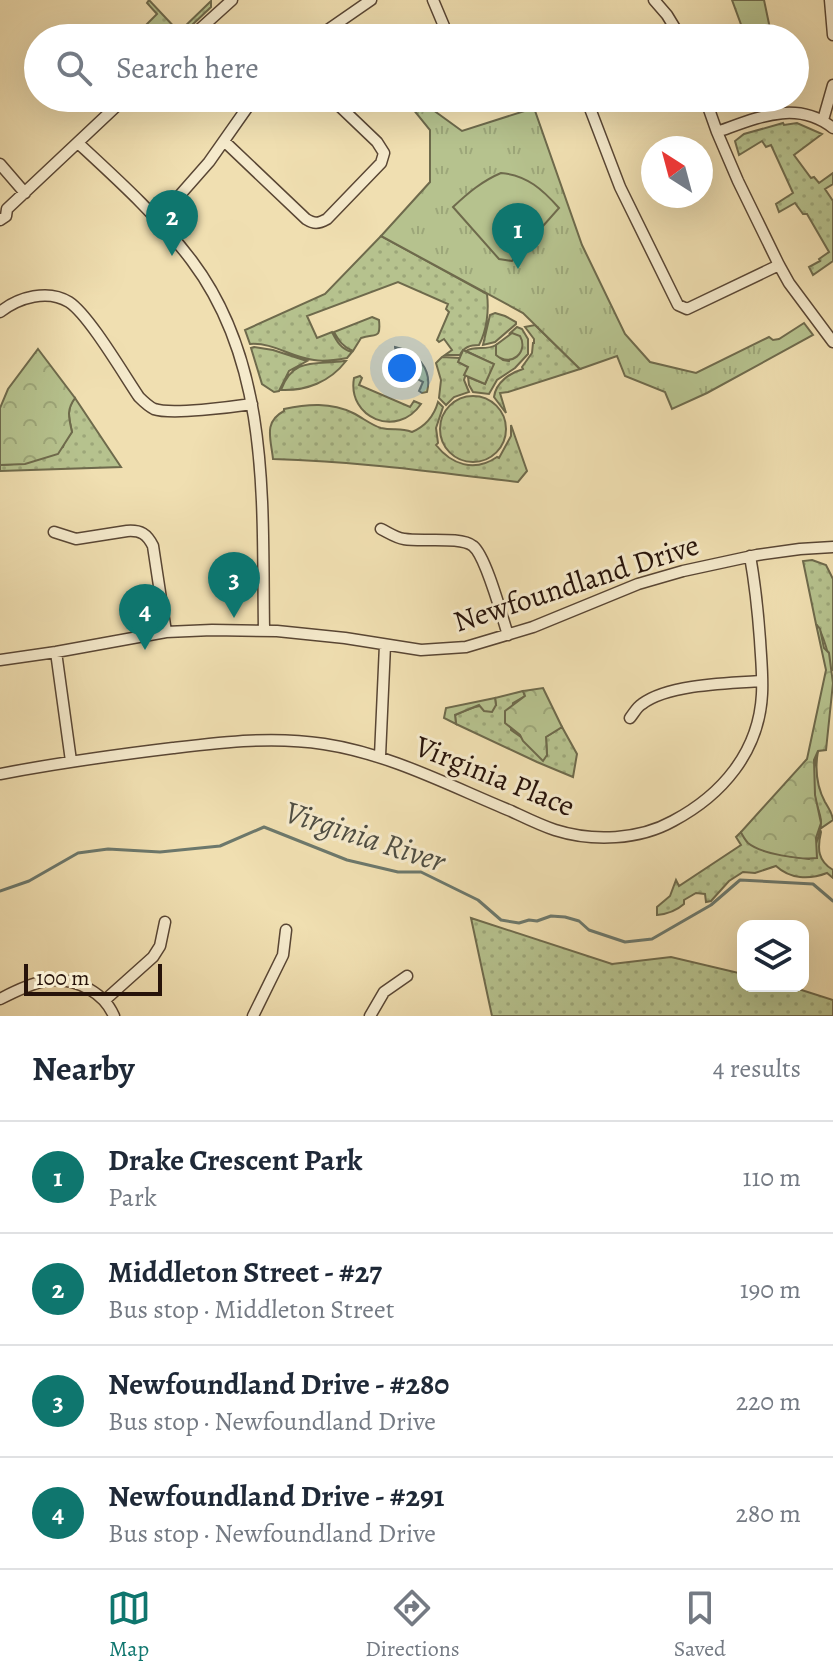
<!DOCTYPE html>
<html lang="en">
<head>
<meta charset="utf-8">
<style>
	:root { --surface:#fff; --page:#f6f6f7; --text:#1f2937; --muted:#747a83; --line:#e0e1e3; --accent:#0f766e }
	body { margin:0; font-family:Alegreya,serif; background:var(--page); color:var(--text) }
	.controls { position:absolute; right:24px; bottom:24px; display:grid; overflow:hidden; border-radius:16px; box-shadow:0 8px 32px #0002 }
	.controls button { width:72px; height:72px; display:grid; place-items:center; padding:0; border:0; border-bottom:2px solid var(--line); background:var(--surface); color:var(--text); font:40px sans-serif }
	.compass { position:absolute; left:641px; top:136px; width:72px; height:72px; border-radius:50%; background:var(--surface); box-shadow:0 8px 32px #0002; rotate:324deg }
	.scale { position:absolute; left:24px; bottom:20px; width:138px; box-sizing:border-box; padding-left:8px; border:4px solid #27130a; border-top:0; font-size:22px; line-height:28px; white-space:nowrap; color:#27130a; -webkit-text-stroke:6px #f5eacc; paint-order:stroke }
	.you { position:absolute; left:402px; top:368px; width:28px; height:28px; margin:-20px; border:6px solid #fff; border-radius:50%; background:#1a73e8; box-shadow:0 0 0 12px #1a73e833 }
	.badge { display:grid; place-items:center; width:52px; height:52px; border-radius:50%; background:var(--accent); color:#fff; font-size:26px; font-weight:700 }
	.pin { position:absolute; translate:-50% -66px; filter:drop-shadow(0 2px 4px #0008) }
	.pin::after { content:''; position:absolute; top:42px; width:28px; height:24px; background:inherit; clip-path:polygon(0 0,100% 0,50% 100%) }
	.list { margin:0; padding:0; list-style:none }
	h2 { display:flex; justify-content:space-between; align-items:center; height:104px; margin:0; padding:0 32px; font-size:34px }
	h2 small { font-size:26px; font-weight:400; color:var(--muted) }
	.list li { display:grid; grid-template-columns:52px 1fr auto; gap:24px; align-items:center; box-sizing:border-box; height:112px; padding:0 32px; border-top:2px solid var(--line) }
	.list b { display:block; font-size:30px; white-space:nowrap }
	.list p { margin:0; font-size:26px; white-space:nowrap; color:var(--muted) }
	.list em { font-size:26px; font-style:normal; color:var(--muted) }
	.icon { flex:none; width:44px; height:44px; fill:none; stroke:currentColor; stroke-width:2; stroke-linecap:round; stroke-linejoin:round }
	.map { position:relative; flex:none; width:833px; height:1016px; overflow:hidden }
	.search { position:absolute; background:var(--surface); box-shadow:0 8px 32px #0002; left:24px; right:24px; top:24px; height:88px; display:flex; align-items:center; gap:20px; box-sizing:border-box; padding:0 28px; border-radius:44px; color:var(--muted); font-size:30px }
	.sheet { height:552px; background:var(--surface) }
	nav { display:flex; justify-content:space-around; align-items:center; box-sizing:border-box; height:112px; border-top:2px solid var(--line); background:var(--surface); font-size:22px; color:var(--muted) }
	nav a { display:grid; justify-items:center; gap:4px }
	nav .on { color:var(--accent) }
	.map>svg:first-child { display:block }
	.grass { fill:url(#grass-dots); stroke:#6e6a4c; stroke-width:2 }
	.forest { fill:url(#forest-crowns); stroke:#6e6a4c; stroke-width:2 }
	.park { fill:url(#park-tufts); stroke:#6e6a4c; stroke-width:2 }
	.garden { fill:#b6c28e; stroke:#6e6a4c; stroke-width:2 }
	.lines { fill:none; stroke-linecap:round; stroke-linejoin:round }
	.stream { stroke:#6c786c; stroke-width:3 }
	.minor-casing { stroke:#594634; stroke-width:13 }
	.minor { stroke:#f5eacc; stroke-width:10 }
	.labels { text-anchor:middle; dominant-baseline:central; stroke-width:6; stroke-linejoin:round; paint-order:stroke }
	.street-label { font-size:30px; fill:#27130a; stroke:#f5eacc }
	.water-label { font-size:32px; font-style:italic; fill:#4f4e43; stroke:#f5eacc }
</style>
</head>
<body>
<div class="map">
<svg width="833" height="1016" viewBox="0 0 833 1016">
	<defs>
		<pattern id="grass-dots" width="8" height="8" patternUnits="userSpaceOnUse" patternTransform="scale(2)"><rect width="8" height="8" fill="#b6c28e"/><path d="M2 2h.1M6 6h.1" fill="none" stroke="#9ca679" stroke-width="1.8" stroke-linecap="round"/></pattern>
		<pattern id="forest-crowns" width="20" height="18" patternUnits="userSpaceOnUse" patternTransform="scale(2)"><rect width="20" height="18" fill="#b6c28e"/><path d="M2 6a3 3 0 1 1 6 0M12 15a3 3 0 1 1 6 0" fill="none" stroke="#9ca679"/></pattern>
		<pattern id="park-tufts" width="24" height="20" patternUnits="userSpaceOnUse" patternTransform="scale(2)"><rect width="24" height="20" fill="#b6c28e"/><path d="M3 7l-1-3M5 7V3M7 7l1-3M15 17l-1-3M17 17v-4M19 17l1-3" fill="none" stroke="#9ca679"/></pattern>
	</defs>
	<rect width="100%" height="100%" fill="#f0dfb1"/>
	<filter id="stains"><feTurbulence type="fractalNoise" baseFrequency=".0025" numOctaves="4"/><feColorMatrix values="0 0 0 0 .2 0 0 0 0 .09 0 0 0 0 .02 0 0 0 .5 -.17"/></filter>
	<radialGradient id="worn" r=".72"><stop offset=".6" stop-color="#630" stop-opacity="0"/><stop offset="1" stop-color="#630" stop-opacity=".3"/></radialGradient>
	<path class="grass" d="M149 0 179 32 211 1V7L190 27 182 38H155L144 27 157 14 147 3Z
		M783 123 784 125 797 123 822 134 794 155 811 178 814 177 819 183 833 173V184L825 189 833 201V261L813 275 809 267 820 261 819 259 829 252 807 214H803L795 203 779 212 776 204 793 193 771 145 766 147 762 141 739 155 735 141 744 134Z
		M381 236 487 294C489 310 487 330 479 345 470 345 464 347 460 355H445L452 350 444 339 439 342 437 340 449 312 446 309 448 304 398 282 307 316 317 338 332 332C337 342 341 349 352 352L347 358C336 360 325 362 314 360 292 358 273 342 250 344L245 330 325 294Z
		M495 313 505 316 516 322V324L495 342 483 345 490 315Z
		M372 317 379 320C381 340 376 333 361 338L353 351C343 347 339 341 334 332Z
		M535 325 580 369 508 392 500 393 506 413 494 397C496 382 510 373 523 369L522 367 532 353 533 343H534V339L525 327Z
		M517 327 522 329 528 339V354L515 368 497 380 489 394 473 392 469 385 468 377 485 384 493 364 466 351C475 345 486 351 496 345L497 355 503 360 509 361 512 333 509 334Z
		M254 347 273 350 307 361 289 371 279 391 274 392 262 384 251 348Z
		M395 347C416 351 433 369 427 392L422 393 419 391 423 382C407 374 396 366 395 347Z
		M442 357 460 358 459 362 468 367 464 380 469 392 454 397 446 405 439 398 441 380 436 363Z
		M344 361H346C330 382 306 391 281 390 293 357 315 365 344 361Z
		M360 376 362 378 359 385 410 407 414 401 421 404C397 439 347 418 354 378Z
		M440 429a33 33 0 1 1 66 0a33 33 0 1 1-66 0Z
		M75 398 121 467 0 471V465C23 465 43 459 63 447L65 440 72 432C69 418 66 410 75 398Z
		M438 402 443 407 436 428 438 443 436 445C451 464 474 473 497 457L499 458 511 436V425L527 471 518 482C436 472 355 461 273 459 271 439 263 422 284 411V409C307 404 331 402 353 413 363 418 371 425 381 428 394 431 399 427 412 432 426 426 434 416 438 402Z
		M812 560 826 565 833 579V670L830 671C831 660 823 633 816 624L803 561Z
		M523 691 525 696 513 703 511 730 547 755 546 737 562 727 577 754 573 777 537 762 456 724 455 715C470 708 480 704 496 705L495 698Z
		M818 751C815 768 817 787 825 802 829 809 832 812 833 820L820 829 821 832C817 849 818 861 833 870V878L827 873C809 880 790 879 776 866L755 873 743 872 729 881 711 901 706 902 705 894 696 893 684 900V904C676 911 668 914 657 915V907L670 896 676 880 679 886 741 845 736 837 741 832C756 854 784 855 809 859 814 853 821 830 821 822 821 814 816 805 815 797 813 783 813 764 818 751Z
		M471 918 612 964 671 957 743 974V986H789L833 1000V1016H492Z"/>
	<path class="forest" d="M38 349 75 398C66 410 69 418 72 432L58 454 25 464 0 465V408L8 389Z
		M816 624 820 629 824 648 829 653 833 683 826 750 818 751 814 760 815 795 821 823 816 838 817 858C801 860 761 854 748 843 746 841 742 835 741 832L807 759 826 670Z
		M543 688 562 727 546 737 547 755 543 761 523 741 520 735 505 723V711L525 696 523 691Z
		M495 698 496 705 492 712 484 711 479 705 455 715 456 724 444 718 446 708Z"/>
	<path class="park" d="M732 0H764L772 38H746Z
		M404 98H422L429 107 462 131 534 108 582 245 625 334 650 362 696 373 769 337 773 340 779 339 804 323 813 335 707 393 672 409 665 392 625 376 617 356 580 369 523 313 381 236 430 182V130Z
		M463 350 494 364 485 384 464 375 468 367 458 362Z"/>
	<path class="garden" d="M501 173C527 175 543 190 559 208L512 261 499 259 453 207C468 193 482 181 501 173Z
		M512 333 520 336C529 352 511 368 496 355V345Z"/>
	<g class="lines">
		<path class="stream" d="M0 891 29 881 78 853 108 849 160 852 220 846 264 827 347 860 398 872H421L478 900 501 920 519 923 529 920 537 921 551 916 565 917 579 921 589 930 625 942 652 939 711 905 740 880 813 884 833 901"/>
		<defs>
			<path id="minor" d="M433 0 449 38
				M654 0 667 15 681 38
				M830 0 833 35
				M190 38 232 0
				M316 38 371 0
				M586 98 620 187 678 305 687 309 779 265
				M705 98 717 132 738 181 779 265 789 283 833 342
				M823 120 833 85
				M717 132C757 118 796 99 833 128
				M224 141 306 219C314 224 318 224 327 219L381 163 384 153 377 142 331 98
				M78 143C118 180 159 217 192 261 271 366 262 504 264 630
				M0 164 25 193
				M0 220 6 216 7 209 125 98
				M158 220 209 162 254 98
				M0 312C19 297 48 289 69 302 89 315 124 375 139 397 144 402 148 406 154 409 171 415 232 407 252 404
				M381 529C389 533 396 538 404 539 422 542 461 536 473 546 486 556 502 617 508 635
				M54 532 76 539 127 531C141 530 147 534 153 546L166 632
				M56 652 71 761
				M0 660 56 652 166 632 212 630 277 631 345 638 421 650 466 647 533 627 638 584 683 571 757 555 800 549 833 547
				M630 718C634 713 637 707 642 704 668 684 730 683 762 681
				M380 756 385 645
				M0 774C58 763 115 755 173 748 224 742 273 736 324 744 390 754 450 786 511 811 526 818 540 825 555 830 593 842 639 840 673 821 722 795 759 752 762 694 763 676 761 658 760 640 758 612 755 584 750 556
				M0 999C31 983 56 971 89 989 101 996 108 1003 114 1016
				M105 1000 153 957 160 946 165 922
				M253 1016 283 955 286 930
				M370 1016 384 992 407 976"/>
		</defs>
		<use href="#minor" class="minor-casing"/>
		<use href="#minor" class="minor"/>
	</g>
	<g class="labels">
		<g class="street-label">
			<text transform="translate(576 583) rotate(-18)">Newfoundland Drive</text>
			<text transform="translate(495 776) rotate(22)">Virginia Place</text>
		</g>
		<g class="water-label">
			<text transform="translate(365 836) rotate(18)">Virginia River</text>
		</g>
	</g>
	<rect width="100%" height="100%" filter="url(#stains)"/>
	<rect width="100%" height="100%" fill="url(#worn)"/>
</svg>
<div class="controls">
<button><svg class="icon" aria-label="layers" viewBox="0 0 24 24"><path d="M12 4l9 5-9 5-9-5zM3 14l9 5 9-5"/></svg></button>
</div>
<svg class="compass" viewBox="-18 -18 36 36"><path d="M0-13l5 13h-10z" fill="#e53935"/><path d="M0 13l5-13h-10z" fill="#747a83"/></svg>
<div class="scale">100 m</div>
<div class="you"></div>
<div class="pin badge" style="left:518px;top:269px">1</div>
<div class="pin badge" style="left:172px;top:256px">2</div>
<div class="pin badge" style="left:234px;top:618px">3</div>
<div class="pin badge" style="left:145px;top:650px">4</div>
<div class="search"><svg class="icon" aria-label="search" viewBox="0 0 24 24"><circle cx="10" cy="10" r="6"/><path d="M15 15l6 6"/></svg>Search here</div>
</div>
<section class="sheet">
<h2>Nearby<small>4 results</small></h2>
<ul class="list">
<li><span class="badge">1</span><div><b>Drake Crescent Park</b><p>Park</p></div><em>110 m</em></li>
<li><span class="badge">2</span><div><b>Middleton Street - #27</b><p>Bus stop · Middleton Street</p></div><em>190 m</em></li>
<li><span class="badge">3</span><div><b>Newfoundland Drive - #280</b><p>Bus stop · Newfoundland Drive</p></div><em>220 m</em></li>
<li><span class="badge">4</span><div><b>Newfoundland Drive - #291</b><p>Bus stop · Newfoundland Drive</p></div><em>280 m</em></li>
</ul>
</section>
<nav>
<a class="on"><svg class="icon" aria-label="map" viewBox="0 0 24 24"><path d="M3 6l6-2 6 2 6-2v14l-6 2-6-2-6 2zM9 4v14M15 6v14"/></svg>Map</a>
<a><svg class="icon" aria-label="directions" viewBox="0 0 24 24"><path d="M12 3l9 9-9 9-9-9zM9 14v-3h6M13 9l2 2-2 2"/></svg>Directions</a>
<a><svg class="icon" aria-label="saved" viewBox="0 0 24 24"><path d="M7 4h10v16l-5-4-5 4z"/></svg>Saved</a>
</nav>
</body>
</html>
